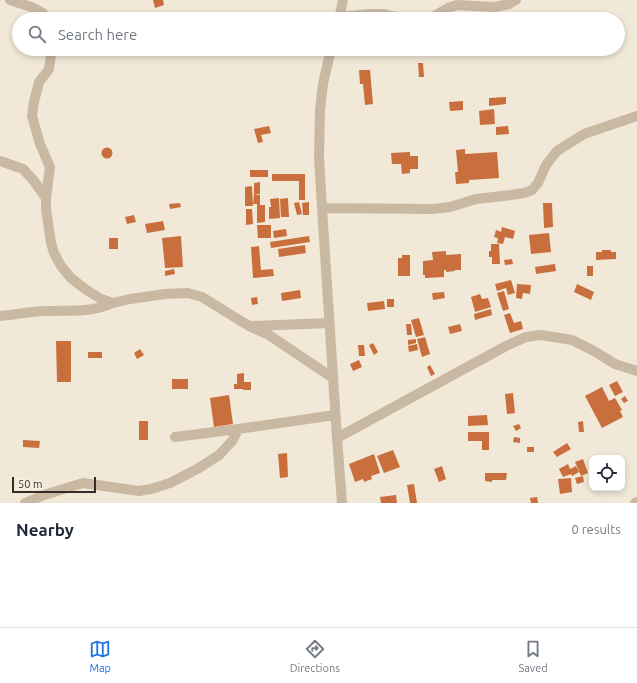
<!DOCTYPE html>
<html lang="en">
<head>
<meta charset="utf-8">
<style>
	:root { --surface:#fff; --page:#f6f6f7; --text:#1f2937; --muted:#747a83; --line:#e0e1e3; --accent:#1a73e8 }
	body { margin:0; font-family:Ubuntu,sans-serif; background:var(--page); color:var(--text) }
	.controls { position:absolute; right:12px; bottom:12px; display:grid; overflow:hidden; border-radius:8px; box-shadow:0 2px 6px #0003 }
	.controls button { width:36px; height:36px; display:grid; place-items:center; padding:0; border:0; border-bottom:1px solid var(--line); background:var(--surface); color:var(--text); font:20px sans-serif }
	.scale { position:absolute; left:12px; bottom:10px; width:84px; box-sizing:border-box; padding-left:4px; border:2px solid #342c25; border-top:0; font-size:11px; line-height:14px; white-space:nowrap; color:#342c25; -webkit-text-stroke:3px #f9f1e3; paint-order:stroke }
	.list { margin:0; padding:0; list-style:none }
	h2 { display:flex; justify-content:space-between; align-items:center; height:52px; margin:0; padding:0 16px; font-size:17px }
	h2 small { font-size:13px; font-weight:400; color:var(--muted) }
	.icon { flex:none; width:22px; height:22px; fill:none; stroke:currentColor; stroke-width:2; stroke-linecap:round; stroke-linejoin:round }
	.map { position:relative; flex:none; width:637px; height:503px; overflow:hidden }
	.search { position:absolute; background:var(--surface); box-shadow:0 2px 6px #0003; left:12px; right:12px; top:12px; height:44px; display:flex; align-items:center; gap:10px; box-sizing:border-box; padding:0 14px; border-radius:22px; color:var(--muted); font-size:15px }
	.sheet { height:124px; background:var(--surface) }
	nav { display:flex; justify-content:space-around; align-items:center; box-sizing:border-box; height:56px; border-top:1px solid var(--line); background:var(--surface); font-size:11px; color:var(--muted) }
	nav a { display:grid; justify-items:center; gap:2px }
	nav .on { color:var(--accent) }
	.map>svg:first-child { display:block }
	.building { fill:#c96f3d }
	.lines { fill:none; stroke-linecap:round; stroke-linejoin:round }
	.street { stroke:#c9b9a3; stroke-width:10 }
</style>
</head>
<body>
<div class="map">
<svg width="637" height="503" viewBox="0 0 637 503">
	<rect width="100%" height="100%" fill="#f1e8d7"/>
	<path class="building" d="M153 0H163L164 5 155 8Z
		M418 63H423L424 77H419Z
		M359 70H370L373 104 365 105 363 84H360Z
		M506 97V104L489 106V98Z
		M463 101V110L450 111 449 102Z
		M494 109 495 124 480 125 479 111Z
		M269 126 271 133 261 135 263 142 258 143 254 129Z
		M508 126 509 134 496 135V127Z
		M101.5 153a5.5 5.5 0 1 1 11 0a5.5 5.5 0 1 1-11 0Z
		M465 149V154L497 152 499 178 469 180V183L456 184 455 172H458L456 150Z
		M410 152V156H418V169H410V173L402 174 401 164H392L391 153Z
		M250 170H268V177H250Z
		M272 174H305V200H299V181H272Z
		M260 182V194H254V183Z
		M252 186 253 206H245V187Z
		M254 194 260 195V205H265V222L257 223V204H253Z
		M279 198 280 218 269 219V207H271L270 199Z
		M288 198 289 217H281L280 199Z
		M299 202 302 214 297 215 294 203Z
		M309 202V215H303L302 203Z
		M180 203 181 207 170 209 169 204Z
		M543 203H552L553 227 544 228Z
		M246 209H252L253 224 246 225Z
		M134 215 136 222 127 224 125 217Z
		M163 221 165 230 147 233 145 224Z
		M257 225H271V238H258Z
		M502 227 515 231 513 239 505 237 503 244 497 243 498 238 494 237 496 230 501 232Z
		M286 229 287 236 274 238 273 231Z
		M549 233 551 252 531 254 529 235Z
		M181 236 183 267 165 268 162 238Z
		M309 236 310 242 271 248 270 242Z
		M109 238H118V249H109Z
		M491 244H499L500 264H492V257H489V251H491Z
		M305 245 306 253 279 257 278 249Z
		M259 246 261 270 273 269 274 276 253 278 251 247Z
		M602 250H611V252H616V259L596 260V252H602Z
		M446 251V255L461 254V270H455V271L446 272V270H444V277L425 278V275H423V261L433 260 432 252Z
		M402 255H410V276H398V258H402Z
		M512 259 513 264 505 265 504 260Z
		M555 264 556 271 536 274 535 267Z
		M587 266H593V276H587Z
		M174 269 175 274 165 276V271Z
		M511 280 515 293 508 295 506 288 497 291 495 284Z
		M517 284 531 285 530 294 523 293 522 299 516 298Z
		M577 284 594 292 591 300 574 292Z
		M300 290 301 298 282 301 281 293Z
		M504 291 509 309 503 311 497 293Z
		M444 292 445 298 433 300 432 293Z
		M480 294 482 299 488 298 491 307 475 312 471 297Z
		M257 297 258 304 252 305 251 298Z
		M387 299H394V307H387Z
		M384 301 385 309 368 311 367 303Z
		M491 309 492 315 475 320 474 314Z
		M510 313 514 323 521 321 523 329 510 333 504 315Z
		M419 318 424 335 416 337 411 320Z
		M406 324H411L412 335H407Z
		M460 324 462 331 450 334 448 327Z
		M425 337 430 354 422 357 417 339Z
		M416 339V343L408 345V340Z
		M56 341H71V382H57Z
		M373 343 378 352 374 355 369 345Z
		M417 344 418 350 409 352 408 346Z
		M358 345H364L365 356H359Z
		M140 349 144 355 137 359 134 353Z
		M88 352H102V358H88Z
		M359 360 362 367 353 371 350 364Z
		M430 365 435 374 431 376 427 367Z
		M244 373V382H251V390H243V389H234V384H237V374Z
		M172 379H188V389H172Z
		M617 381 623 392 615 396 609 385Z
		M602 387 609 401 615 398 622 410 620 411 623 417 602 428 585 396Z
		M513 393 515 413 507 414 505 394Z
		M229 395 233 424 214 427 210 398Z
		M625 396 628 401 624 403 621 399Z
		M487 415 488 425 468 426V416Z
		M139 421H148V440H139Z
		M583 421 584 432H579L578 422Z
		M519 424 521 428 516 431 513 426Z
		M468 432H489V450H482V441H468Z
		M514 437 520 438V443L513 442Z
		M23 440 40 441 39 448 23 447Z
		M567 443 571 449 557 457 553 452Z
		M527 447H534V452H527Z
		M393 450 400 467 384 473 377 456Z
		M287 453 288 477 280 478 278 454Z
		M374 454 380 473 371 476 372 479 364 482 363 479 355 482 349 464Z
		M583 459 588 473 581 476 575 462Z
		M568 464 570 469 576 466 579 472 572 476 571 474 563 477 559 469Z
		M442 466 446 479 439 482 434 469Z
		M485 473H507L506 480H492V482L485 481Z
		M583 476 584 482 577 484 575 478Z
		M571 478 572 492 560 494 558 479Z
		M414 484 417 503H410L407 485Z
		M396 495 397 503H381L380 497Z
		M537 497 538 503H531L530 498Z"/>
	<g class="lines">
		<path class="street" d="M10 0 34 8 43 13 45 19
			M339 17 371 14H384L405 19
			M339 19 343 0
			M429 19 448 8 457 5 495 7 509 4 516 0
			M51 49V55L49 69 39 82 34 102 32 116 40 144 50 167 46 198V209L51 243 54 253 61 266 71 278 85 289 101 299 113 303 130 299 165 294 188 293 202 297 249 326 269 335 333 378
			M331 49 323 84 320 110 319 157 322 208 337 438 342 503
			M0 161 23 169 34 181 46 198
			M322 208 433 209 450 207 476 199 511 195 524 193 532 190 538 183 546 165 557 151 584 134 637 116
			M0 316C15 315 31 311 46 311 70 310 91 313 113 303
			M251 326 329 323
			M175 437 238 429 335 415
			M337 438 506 346 526 337 541 335 572 340 594 351 615 364 637 371
			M25 503 44 495 83 483 139 491 151 489 170 483 199 468 219 455 233 440 238 429
			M635 503 637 502"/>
	</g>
</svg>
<div class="controls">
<button><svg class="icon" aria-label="locate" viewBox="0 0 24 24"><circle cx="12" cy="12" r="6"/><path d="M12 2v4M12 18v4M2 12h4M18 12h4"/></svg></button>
</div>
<div class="scale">50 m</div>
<div class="search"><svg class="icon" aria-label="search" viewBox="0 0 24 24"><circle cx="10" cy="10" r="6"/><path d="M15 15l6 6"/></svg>Search here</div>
</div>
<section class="sheet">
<h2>Nearby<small>0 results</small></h2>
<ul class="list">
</ul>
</section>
<nav>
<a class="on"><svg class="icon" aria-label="map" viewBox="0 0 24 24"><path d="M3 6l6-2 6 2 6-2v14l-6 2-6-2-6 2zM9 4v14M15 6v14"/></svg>Map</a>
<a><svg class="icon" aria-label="directions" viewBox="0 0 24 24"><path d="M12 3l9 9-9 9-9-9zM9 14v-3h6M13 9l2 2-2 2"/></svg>Directions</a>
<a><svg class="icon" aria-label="saved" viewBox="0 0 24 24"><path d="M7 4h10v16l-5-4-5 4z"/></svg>Saved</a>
</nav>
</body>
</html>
